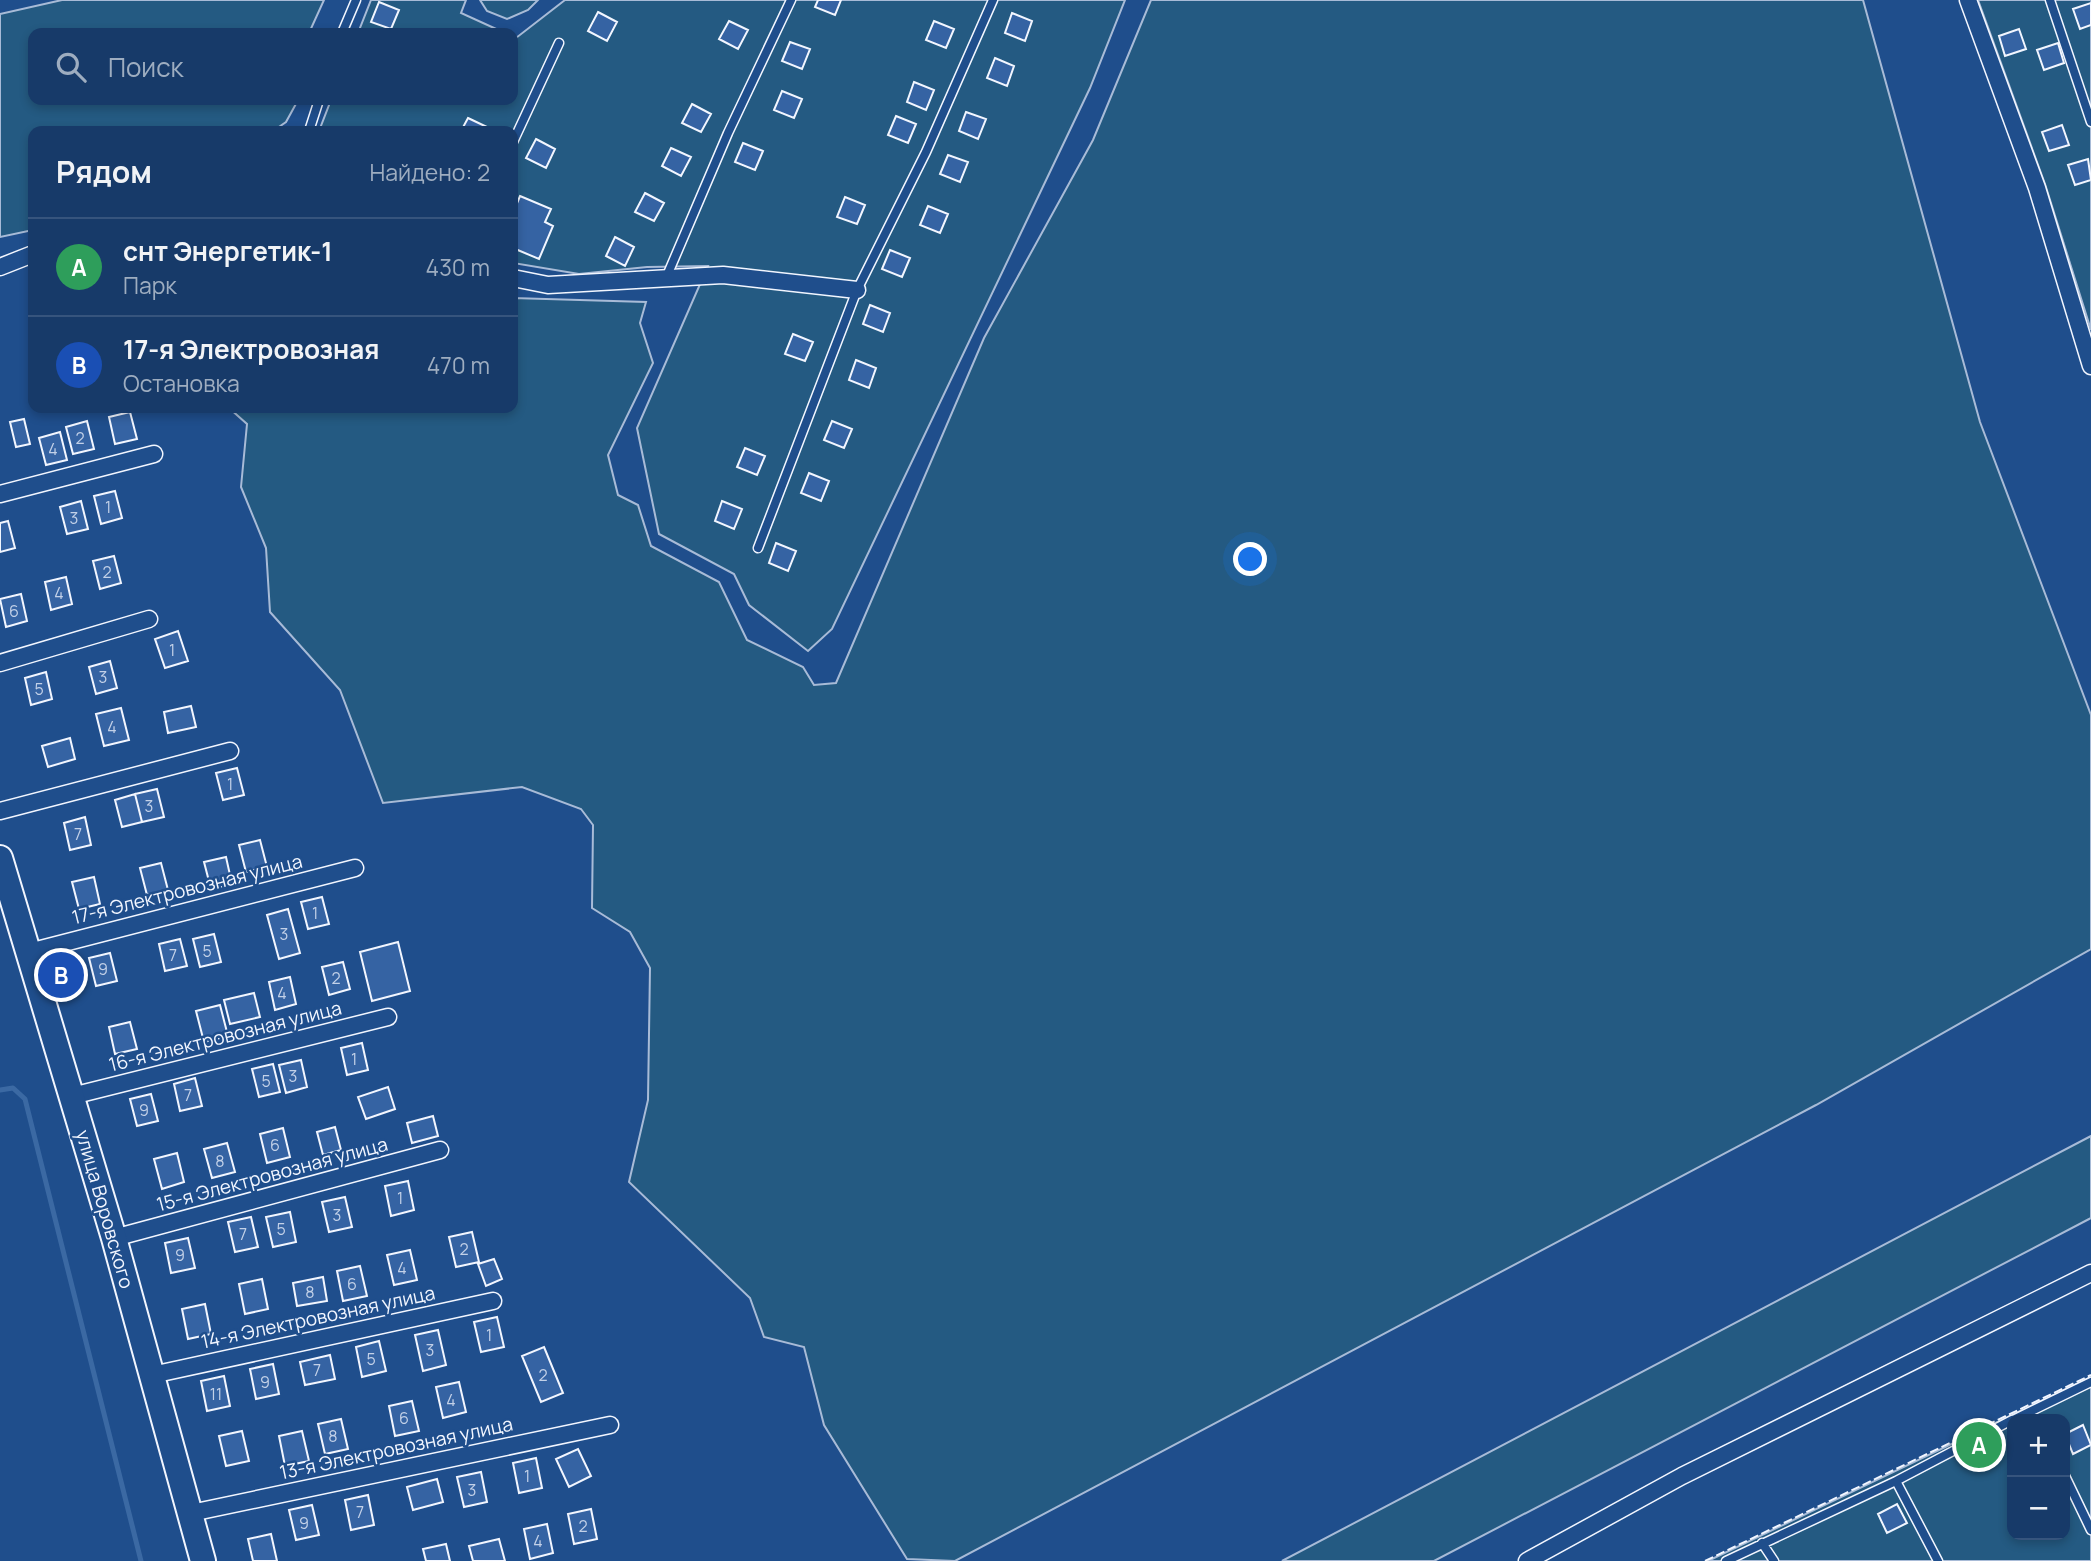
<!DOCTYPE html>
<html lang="ru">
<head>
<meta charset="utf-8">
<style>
	:root { --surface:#173a69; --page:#20416f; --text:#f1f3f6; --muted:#9eadc0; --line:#36547d; --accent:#8bbbb9 }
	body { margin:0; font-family:Manrope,sans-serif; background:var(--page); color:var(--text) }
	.controls { position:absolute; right:21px; bottom:21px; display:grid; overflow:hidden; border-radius:14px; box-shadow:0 4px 10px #0003 }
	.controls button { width:63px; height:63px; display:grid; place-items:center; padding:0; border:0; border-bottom:2px solid var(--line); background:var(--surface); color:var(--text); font:35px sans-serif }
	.you { position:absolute; left:1251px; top:560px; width:24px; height:24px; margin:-18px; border:5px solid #fff; border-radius:50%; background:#1a73e8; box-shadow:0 0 0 10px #1a73e833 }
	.badge { display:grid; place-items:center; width:46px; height:46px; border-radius:50%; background:var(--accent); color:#fff; font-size:23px; font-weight:700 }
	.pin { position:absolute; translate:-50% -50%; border:4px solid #fff; box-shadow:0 2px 7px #0006 }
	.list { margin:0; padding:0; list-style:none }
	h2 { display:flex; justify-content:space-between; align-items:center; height:91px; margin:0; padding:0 28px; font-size:30px }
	h2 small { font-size:23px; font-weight:400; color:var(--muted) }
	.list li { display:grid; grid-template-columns:46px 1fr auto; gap:21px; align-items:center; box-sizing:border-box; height:98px; padding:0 28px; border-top:2px solid var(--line) }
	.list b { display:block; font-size:26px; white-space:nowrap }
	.list p { margin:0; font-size:23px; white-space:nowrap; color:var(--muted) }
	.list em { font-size:23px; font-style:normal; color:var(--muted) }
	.icon { flex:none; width:38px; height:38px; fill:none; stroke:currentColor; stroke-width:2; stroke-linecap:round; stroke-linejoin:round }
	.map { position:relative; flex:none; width:2091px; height:1561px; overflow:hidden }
	.search { position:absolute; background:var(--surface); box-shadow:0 4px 10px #0003; left:28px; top:28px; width:490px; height:77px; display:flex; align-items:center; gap:18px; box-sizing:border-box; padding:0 24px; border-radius:14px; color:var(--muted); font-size:26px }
	.panel { position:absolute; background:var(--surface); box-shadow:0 4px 10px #0003; left:28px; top:126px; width:490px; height:287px; border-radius:14px }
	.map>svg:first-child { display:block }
	.green { fill:#245a82; stroke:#a8bbd7; stroke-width:2; fill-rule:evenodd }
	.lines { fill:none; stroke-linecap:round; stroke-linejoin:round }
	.stream { stroke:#3b69a3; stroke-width:5 }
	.building { fill:#3563a3; stroke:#f2f6ff; stroke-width:2 }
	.service-casing { stroke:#f2f6ff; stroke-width:11 }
	.minor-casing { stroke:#f2f6ff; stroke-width:19 }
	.primary-casing { stroke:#f2f6ff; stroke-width:28 }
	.service { stroke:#1f4e8c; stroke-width:8 }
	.minor { stroke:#1f4e8c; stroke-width:16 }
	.primary { stroke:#1f4e8c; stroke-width:24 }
	.fence { stroke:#f2f6ff; stroke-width:2; stroke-dasharray:9 3.5; stroke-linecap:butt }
	.labels { text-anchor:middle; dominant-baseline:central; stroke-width:5; stroke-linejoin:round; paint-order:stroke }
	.number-label { font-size:16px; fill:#c3d1e8 }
	.street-label { font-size:19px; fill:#f2f6ff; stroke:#1f4e8c }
</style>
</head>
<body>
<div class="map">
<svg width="2091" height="1561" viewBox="0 0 2091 1561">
	<rect width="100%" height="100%" fill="#1f4e8c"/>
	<path class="green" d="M62 0H324L309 33H33V100L297 102 286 122 273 131H33V230L0 237V14Z
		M371 0H466L461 13 505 33H358Z
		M480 0H538L528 10 507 19 487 11Z
		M565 0H1125L1090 88 832 629 808 651 749 605 734 574 659 534 637 428 708 266 647 267 579 274 513 263V131H319L331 100H513V37L516 38Z
		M1151 0H1863L1980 422 2091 715V949L1816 1105 955 1561 907 1559 824 1425 804 1347 764 1337 750 1298 629 1182 648 1100 650 968 630 932 592 908 593 825 581 809 522 787 383 803 340 690 270 612 266 548 241 487 247 424 229 408H513V298L646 302 640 323 653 363 608 455 618 495 638 505 651 546 719 582 747 640 803 667 814 685 836 683 984 338 1093 140Z
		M1978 0H2091V330L2045 184Z
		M2091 1136V1218L1434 1561H1282Z
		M2091 1377V1561H1708ZM2012 1419H2065V1535H2012Z"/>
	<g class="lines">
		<path class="stream" d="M0 1090 13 1088 25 1099 141 1561"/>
	</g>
	<path class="building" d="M818 0H841L835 15 815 7Z
		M379 2 399 10 391 29 371 22Z
		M2091 3V25L2080 29 2073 9Z
		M598 12 617 22 607 41 588 31Z
		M1012 13 1032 21 1025 41 1005 33Z
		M729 21 748 30 738 49 719 39Z
		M934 21 954 29 946 48 926 40Z
		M2019 29 2026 49 2005 56 1999 36Z
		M790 42 810 49 802 69 782 61Z
		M2058 43 2064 63 2044 70 2037 50Z
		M995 58 1014 66 1007 86 987 78Z
		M914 82 934 90 926 110 907 102Z
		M782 91 802 99 794 118 774 110Z
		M692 104 711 114 701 132 682 123Z
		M966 112 986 119 978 139 959 131Z
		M896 116 916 124 908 143 888 135Z
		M468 118 487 127 485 131H461Z
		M2062 125 2069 145 2049 151 2042 132Z
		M536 139 555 149 546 168 526 158Z
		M743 143 763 151 755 170 735 162Z
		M671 148 691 157 681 176 662 166Z
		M948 155 968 162 960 182 940 174Z
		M2088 159 2091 180 2075 185 2068 165Z
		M645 193 664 203 654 221 635 212Z
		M520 196 551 209 545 222 553 226 539 259 513 248V213Z
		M845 197 865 205 857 224 837 217Z
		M928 206 948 214 940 233 920 225Z
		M615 237 634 247 625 266 606 256Z
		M890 250 910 258 902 277 882 269Z
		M870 305 890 313 883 332 863 324Z
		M793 334 813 342 805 361 785 354Z
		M856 360 876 368 869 388 849 380Z
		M130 412 137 439 115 444 109 417Z
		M24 419 30 444 16 447 10 422Z
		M87 421 94 449 73 454 66 427Z
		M832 421 852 429 844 448 824 440Z
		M60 432 67 460 46 465 39 438Z
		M745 448 765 456 757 475 737 467Z
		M809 473 829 481 821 501 801 493Z
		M115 491 122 518 101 524 94 496Z
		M81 501 88 529 67 534 60 507Z
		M722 501 742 509 734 529 715 521Z
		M8 521 15 548 0 552V523Z
		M776 543 796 551 788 571 769 563Z
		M114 556 121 583 100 589 93 561Z
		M66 577 72 604 51 610 45 582Z
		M21 594 27 621 6 627 0 599Z
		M178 631 188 661 165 668 155 639Z
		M110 661 117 688 96 694 89 667Z
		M46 672 52 699 31 705 25 678Z
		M191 706 196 727 168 733 164 712Z
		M121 708 129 740 104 746 96 714Z
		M70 738 75 759 48 767 42 746Z
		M237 768 244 795 223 800 216 773Z
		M157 789 164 817 142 822 135 794Z
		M135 794 142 822 122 827 115 800Z
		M85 817 91 845 70 850 64 823Z
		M260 840 267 867 246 872 239 845Z
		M226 857 232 884 211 889 204 862Z
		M161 863 168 890 147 895 140 868Z
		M94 877 100 904 79 909 72 882Z
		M322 897 329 924 308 929 301 902Z
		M288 909 300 953 279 959 267 915Z
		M214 934 221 962 200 967 193 939Z
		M180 939 187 966 165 971 159 944Z
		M398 942 410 991 372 1001 360 952Z
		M110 953 117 981 96 986 89 958Z
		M343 962 350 989 329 995 322 967Z
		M290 977 296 1004 275 1010 269 982Z
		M254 993 260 1017 230 1024 224 1000Z
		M220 1005 228 1036 204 1042 196 1011Z
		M130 1022 137 1049 115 1054 109 1027Z
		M362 1043 368 1070 347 1075 341 1048Z
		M301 1060 307 1087 286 1093 279 1065Z
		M273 1064 280 1092 259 1097 252 1069Z
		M195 1078 202 1106 180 1111 174 1084Z
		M388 1087 395 1109 366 1119 358 1097Z
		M151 1094 158 1121 137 1126 130 1099Z
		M433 1116 438 1136 412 1143 407 1123Z
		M335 1127 341 1150 323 1155 317 1132Z
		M283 1128 290 1157 267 1163 260 1134Z
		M227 1143 235 1172 212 1178 204 1149Z
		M177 1153 184 1182 162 1189 154 1159Z
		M408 1181 414 1210 391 1216 385 1186Z
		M345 1197 352 1227 329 1232 322 1202Z
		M290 1212 296 1242 273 1247 266 1217Z
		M251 1217 258 1247 235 1252 228 1222Z
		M472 1232 479 1262 456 1267 449 1237Z
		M188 1238 195 1268 171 1273 165 1243Z
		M410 1250 417 1280 394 1285 387 1255Z
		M494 1259 502 1279 486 1286 478 1264Z
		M360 1266 367 1296 343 1301 337 1271Z
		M323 1277 327 1301 297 1306 293 1283Z
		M262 1279 268 1309 245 1314 239 1284Z
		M205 1304 211 1334 188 1339 182 1309Z
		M497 1317 504 1347 481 1352 474 1322Z
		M438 1330 446 1365 423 1371 415 1335Z
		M379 1341 386 1371 362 1377 356 1347Z
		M544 1347 563 1393 541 1402 522 1356Z
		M330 1355 335 1379 305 1385 300 1362Z
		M273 1364 279 1394 256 1399 250 1369Z
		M224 1376 230 1406 207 1411 201 1381Z
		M459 1382 466 1412 443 1418 436 1387Z
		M412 1401 419 1431 395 1436 389 1406Z
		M341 1419 348 1449 325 1454 318 1424Z
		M2083 1425 2091 1445 2073 1454 2065 1434Z
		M242 1431 249 1461 226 1466 219 1436Z
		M302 1431 309 1461 285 1466 279 1436Z
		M578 1449 591 1476 569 1487 556 1459Z
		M536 1458 542 1488 519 1493 513 1463Z
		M481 1472 487 1502 464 1507 457 1477Z
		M437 1479 443 1502 413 1510 407 1487Z
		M368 1495 374 1525 351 1530 345 1500Z
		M1897 1504 1907 1523 1887 1533 1878 1514Z
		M312 1505 319 1535 296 1540 289 1510Z
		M591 1509 597 1539 574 1544 568 1514Z
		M547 1524 553 1553 530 1559 524 1529Z
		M271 1534 277 1561H253L248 1539Z
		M499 1539 505 1561H473L469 1546Z
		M446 1544 450 1561H426L423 1549Z"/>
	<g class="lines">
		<defs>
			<path id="service" d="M2050 0 2091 122
				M342 33 356 0
				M309 131 319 100
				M513 142 559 43
				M666 278 728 133 791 0
				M758 548 857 290 926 152 993 0
				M2015 1419 2091 1382
				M2065 1476 2091 1530
				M1896 1481 1938 1561
				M1762 1543 1774 1561
				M1726 1561 1896 1481 2012 1420"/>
			<path id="minor" d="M1968 0 2037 188 2091 366
				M0 267 33 254
				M513 278 548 285 723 275 857 290
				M0 494 154 454
				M0 663 149 619
				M0 811 230 751
				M29 952 355 868
				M72 1096 388 1017
				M114 1238 440 1150
				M152 1375 493 1301
				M191 1513 610 1425
				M1527 1561 1682 1476 2091 1273"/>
			<path id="primary" d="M0 858 114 1238 203 1561"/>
		</defs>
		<use href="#service" class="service-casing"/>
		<use href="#minor" class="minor-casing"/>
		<use href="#primary" class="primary-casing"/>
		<use href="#service" class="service"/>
		<use href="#minor" class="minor"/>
		<use href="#primary" class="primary"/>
		<path class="fence" d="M1705 1561 2091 1375"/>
	</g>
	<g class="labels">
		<g class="number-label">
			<text x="80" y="438">2</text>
			<text x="53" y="449">4</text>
			<text x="108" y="507">1</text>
			<text x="74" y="518">3</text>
			<text x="107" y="572">2</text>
			<text x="59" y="593">4</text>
			<text x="14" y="611">6</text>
			<text x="172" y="650">1</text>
			<text x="103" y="677">3</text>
			<text x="39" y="689">5</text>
			<text x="112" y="727">4</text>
			<text x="230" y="784">1</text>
			<text x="149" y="806">3</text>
			<text x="78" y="834">7</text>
			<text x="315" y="913">1</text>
			<text x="284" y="934">3</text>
			<text x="207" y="951">5</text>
			<text x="173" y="955">7</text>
			<text x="103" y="969">9</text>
			<text x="336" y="978">2</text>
			<text x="282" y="993">4</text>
			<text x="354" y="1059">1</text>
			<text x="293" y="1076">3</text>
			<text x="266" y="1081">5</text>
			<text x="188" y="1095">7</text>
			<text x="144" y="1110">9</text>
			<text x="275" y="1145">6</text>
			<text x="220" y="1161">8</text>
			<text x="400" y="1198">1</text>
			<text x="337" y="1215">3</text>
			<text x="281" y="1229">5</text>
			<text x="243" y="1234">7</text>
			<text x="464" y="1249">2</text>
			<text x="180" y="1255">9</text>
			<text x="402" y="1268">4</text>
			<text x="352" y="1284">6</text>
			<text x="310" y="1292">8</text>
			<text x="489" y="1335">1</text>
			<text x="430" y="1350">3</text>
			<text x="371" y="1359">5</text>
			<text x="317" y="1370">7</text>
			<text x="543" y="1375">2</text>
			<text x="265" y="1382">9</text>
			<text x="216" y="1394">11</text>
			<text x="451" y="1400">4</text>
			<text x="404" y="1418">6</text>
			<text x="333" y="1436">8</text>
			<text x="527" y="1476">1</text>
			<text x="472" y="1490">3</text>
			<text x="360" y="1512">7</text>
			<text x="304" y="1523">9</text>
			<text x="583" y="1526">2</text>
			<text x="538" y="1541">4</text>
		</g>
		<g class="street-label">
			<text transform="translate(187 889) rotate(-14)">17-я Электровозная улица</text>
			<text transform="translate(225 1036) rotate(-14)">16-я Электровозная улица</text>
			<text transform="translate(272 1174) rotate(-15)">15-я Электровозная улица</text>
			<text transform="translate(105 1209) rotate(74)">улица Воровского</text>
			<text transform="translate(318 1317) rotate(-12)">14-я Электровозная улица</text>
			<text transform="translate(396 1448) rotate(-12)">13-я Электровозная улица</text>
		</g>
	</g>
</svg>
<div class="controls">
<button>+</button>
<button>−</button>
</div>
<div class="you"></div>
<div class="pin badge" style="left:1979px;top:1445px;background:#2e9e5b">A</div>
<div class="pin badge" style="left:61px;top:975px;background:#1a4fb4">B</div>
<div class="search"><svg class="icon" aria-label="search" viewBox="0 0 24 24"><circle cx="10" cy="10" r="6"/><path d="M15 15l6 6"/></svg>Поиск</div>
<section class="panel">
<h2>Рядом<small>Найдено: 2</small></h2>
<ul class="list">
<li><span class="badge" style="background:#2e9e5b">A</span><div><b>снт Энергетик-1</b><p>Парк</p></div><em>430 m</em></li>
<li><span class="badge" style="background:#1a4fb4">B</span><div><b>17-я Электровозная</b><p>Остановка</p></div><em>470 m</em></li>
</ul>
</section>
</div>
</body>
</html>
